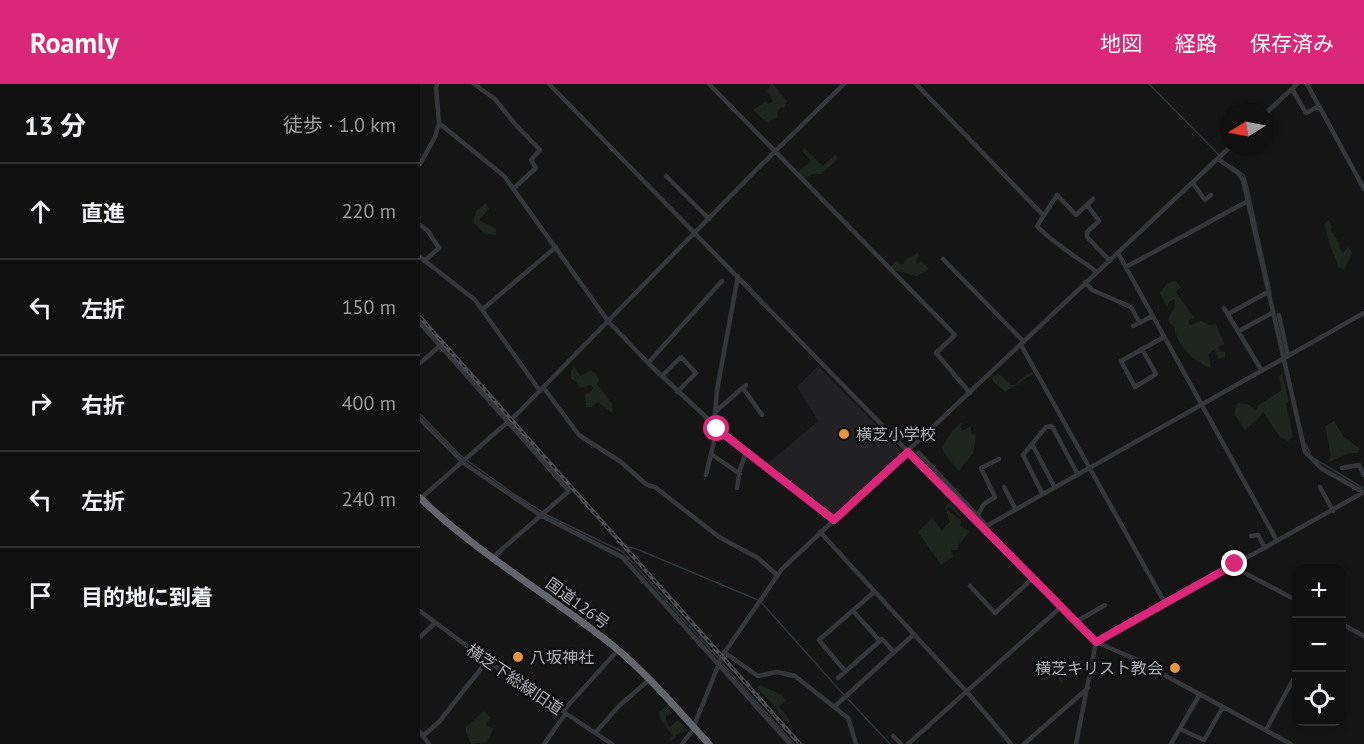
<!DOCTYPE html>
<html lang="ja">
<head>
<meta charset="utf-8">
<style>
	:root { --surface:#101010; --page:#1e1e1e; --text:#f1f3f6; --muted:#9c9d9f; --line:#303030; --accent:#db2777 }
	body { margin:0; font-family:"PT Sans","Noto Sans JP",sans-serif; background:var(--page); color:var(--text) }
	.controls { position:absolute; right:18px; bottom:18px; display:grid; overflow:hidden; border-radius:12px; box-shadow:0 3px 9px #0003 }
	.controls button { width:54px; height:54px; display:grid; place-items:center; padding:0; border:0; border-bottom:2px solid var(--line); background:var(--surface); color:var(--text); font:30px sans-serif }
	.compass { position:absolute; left:800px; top:18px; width:54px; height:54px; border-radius:50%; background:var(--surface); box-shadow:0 3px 9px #0003; rotate:260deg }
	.stop { position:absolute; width:18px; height:18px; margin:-14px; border:4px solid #db2777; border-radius:50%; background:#fff }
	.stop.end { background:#db2777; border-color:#fff; box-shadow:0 2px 6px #0008 }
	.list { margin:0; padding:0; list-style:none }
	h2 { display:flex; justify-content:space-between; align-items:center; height:78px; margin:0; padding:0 24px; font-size:26px }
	h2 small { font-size:20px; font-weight:400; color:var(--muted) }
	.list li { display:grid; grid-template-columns:39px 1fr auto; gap:18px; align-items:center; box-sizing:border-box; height:96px; padding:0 24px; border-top:2px solid var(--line) }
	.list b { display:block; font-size:22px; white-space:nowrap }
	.list em { font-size:20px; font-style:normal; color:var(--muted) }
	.icon { flex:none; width:33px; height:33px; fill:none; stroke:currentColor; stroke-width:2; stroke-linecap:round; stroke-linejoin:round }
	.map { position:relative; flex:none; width:944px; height:660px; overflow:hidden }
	header { display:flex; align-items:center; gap:36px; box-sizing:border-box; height:84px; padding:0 30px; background:var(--accent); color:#fff }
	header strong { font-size:28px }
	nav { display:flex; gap:33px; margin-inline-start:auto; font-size:21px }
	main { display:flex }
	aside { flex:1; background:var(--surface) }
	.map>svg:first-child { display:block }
	.built { fill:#212123 }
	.green { fill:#1f261f }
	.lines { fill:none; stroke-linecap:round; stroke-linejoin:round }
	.stream { stroke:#2e373b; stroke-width:1.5 }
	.minor { stroke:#36373b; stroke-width:4.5 }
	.highway { stroke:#62666c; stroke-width:7 }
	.rail-casing { stroke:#4b4e52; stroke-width:4 }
	.rail { stroke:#101011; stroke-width:1.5; stroke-dasharray:4.5; stroke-linecap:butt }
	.route { stroke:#db2777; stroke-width:8 }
	.poi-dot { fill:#e39540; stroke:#101011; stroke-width:2 }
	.labels { text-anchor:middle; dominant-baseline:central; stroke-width:5; stroke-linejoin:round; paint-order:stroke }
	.poi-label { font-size:16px; fill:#a8aeb5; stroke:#101011; text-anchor:start }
	.street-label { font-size:16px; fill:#a8aeb5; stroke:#101011 }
</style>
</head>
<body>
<header>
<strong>Roamly</strong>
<nav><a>地図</a><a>経路</a><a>保存済み</a></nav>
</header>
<main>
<aside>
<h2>13 分<small>徒歩 · 1.0 km</small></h2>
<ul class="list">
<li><svg class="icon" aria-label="ahead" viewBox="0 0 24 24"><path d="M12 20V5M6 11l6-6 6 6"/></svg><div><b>直進</b></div><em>220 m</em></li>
<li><svg class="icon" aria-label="left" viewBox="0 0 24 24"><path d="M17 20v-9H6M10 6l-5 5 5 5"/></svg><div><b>左折</b></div><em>150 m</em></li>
<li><svg class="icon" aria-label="right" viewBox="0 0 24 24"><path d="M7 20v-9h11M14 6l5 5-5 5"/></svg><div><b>右折</b></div><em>400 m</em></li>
<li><svg class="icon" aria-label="left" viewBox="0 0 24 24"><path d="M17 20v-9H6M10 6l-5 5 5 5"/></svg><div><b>左折</b></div><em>240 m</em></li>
<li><svg class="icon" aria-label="arrive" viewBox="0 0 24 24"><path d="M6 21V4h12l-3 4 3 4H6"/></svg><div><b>目的地に到着</b></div></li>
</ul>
</aside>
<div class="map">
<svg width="944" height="660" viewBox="0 0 944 660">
	<rect width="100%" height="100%" fill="#151516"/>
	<path class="built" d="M398 282 478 363 479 367 475 376 413 432 346 381 398 337 377 303Z"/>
	<path class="green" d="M351 0H353L367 17 364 24 361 23 357 28V34L346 38 333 26 346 17 349 20 353 17 347 7Z
		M384 64 403 82 415 71 418 75 401 90H393L383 95 378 88 391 77 382 67Z
		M66 119 69 125 59 136 76 145V151L65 150 53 138 56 127Z
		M909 136 912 143 911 147 919 159 920 166 923 169 928 163 932 169 924 186 918 183C917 176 913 171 911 165 908 156 908 149 904 140Z
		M498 169 499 172 495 177 497 180 501 177 509 185 497 192 476 187 471 183 476 177 482 181 489 173Z
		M755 197 761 203 756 208 774 233 768 237 770 241 781 237 790 241 796 240 804 260 798 263 800 267 805 268V273L799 275 794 266 789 270 791 284C774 279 756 260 754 242L750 240 748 235 755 223 754 215 750 217 747 223 740 209 747 199Z
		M154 282 160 292 171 286 176 290 179 296 177 300 193 321 192 329 178 318 171 323H166L165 310 170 309 173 304 171 301 160 304 156 297 151 295V286Z
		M612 288 613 290 585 308 573 297 572 293 579 290 591 301H595L604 292Z
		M862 289 869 317 866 320 873 353 868 357 860 353 843 328 839 334 825 346 814 330 818 319 828 320 836 326 839 321 862 306 859 293Z
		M914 337 923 352 940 365 938 369H929L907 379 911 372 905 342Z
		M542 338 541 347 551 342V350L556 351 553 369 539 387 526 372 522 363 532 347Z
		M530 418 541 431 540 433 530 423H528L527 426 541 436 540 442 550 447 539 460 537 466H531L533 473 521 481 498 448 512 434 522 446 530 438 525 423Z
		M625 574C634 580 642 589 643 600L635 590 627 596 617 588 618 578Z
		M339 601 362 611 366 617 359 622 370 637H364L353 620 337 604Z
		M246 622 253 629 246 632V636L249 643 258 636 268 647 256 650 255 654 250 657 249 655 253 652 240 635 239 628Z
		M64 627 71 634 66 640 68 643 74 644 67 658 51 660 46 649V643Z"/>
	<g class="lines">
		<path class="stream" d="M729 0 798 70
			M812 82 824 91 827 100 851 209
			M0 330 41 372 94 410 127 431 203 468 298 574
			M886 360 890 369
			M895 375 943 404
			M204 467 210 463 219 466 338 516
			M342 519 424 611
			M301 578 374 660
			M428 615 470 660"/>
		<path class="minor" d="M54 0 75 15 94 39 120 66 111 76 116 84 94 104
			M129 0 668 552 676 558 713 574 871 660
			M289 0 535 251 516 269 550 309
			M496 0 623 131
			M887 0 944 105
			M872 5 886 29 899 22
			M845 30 877 0
			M19 39 84 92 188 237 228 279 317 362 414 436
			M798 75 818 89 823 96 885 368 902 385 943 408
			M0 80 15 53 19 39 16 4 17 0
			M246 92 289 135
			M773 99 785 116 791 111
			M673 115 656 131 637 111 617 142C634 160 657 173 677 188
			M667 121 679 137 667 148V153L690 177
			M0 141 8 147 19 164 4 177
			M698 169 857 457
			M0 173 55 216 120 307
			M523 175 604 258
			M706 183 828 117
			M665 198 672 206 711 223 720 239
			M804 224 842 287
			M63 225 136 163
			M808 230 848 208
			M859 231 868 272
			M0 239 149 407 72 474
			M713 242 733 232
			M819 247 852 229
			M601 261 745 519
			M722 265 736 290 715 303 701 277 744 253
			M0 279 20 262
			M228 279 302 197
			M242 292 261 273 276 289 257 308
			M123 303 159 351 201 378 227 401 235 403 299 453 338 474 357 491
			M323 304 342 331
			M295 328 326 301
			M0 335 45 380 120 431 202 473 370 660
			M294 342 297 306 318 192
			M612 360 634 402
			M499 369 566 441
			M291 370 320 390
			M922 384 939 381 944 391
			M286 391 297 345
			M584 403 595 424
			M900 403 913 427
			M317 404 320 385 326 369
			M622 409 603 371 626 343 632 342 657 389
			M1 414 98 329 336 86 424 0
			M558 431 564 420 575 413 561 384 579 375
			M563 444 944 229
			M400 448 547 608 591 660
			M831 452 838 451 845 464
			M815 480 817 485 876 516
			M550 502 575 529 612 495
			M0 527 67 577 192 660
			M433 527 460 557
			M656 538 685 521
			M922 540 944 552
			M0 553 15 539
			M676 558 944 408
			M304 568 338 592 357 588 375 592 428 634 436 660
			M425 587 399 556 454 508
			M418 594 462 555 474 568
			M414 623 493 551
			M143 627 198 566
			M760 645 784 656 803 623
			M846 646 876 590
			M0 648 9 660
			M176 648 199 622 230 595
			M3 652 19 638 67 577
			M473 652 481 660
			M124 660 146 629
			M262 660 272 647 302 572 362 485 810 63
			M488 660 641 523
			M604 660 668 604
			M656 660 676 558
			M751 660 780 610"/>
		<path class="highway" d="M0 414C55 467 121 506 182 553 223 584 255 623 289 660"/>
		<defs>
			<path id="rail" d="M0 233 380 660"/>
		</defs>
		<use href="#rail" class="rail-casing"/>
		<use href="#rail" class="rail"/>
	</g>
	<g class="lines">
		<path class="route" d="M297 345 414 436 488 368 676 558 815 480"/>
	</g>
	<g class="poi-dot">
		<circle cx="424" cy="350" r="6"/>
		<circle cx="98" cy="573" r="6"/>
		<circle cx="755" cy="584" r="6"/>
	</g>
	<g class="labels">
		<g class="poi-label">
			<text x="436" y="350">横芝小学校</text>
			<text x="110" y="573">八坂神社</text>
			<text x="743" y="584" text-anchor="end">横芝キリスト教会</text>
		</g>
		<g class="street-label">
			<text transform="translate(158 519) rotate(36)">国道126号</text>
			<text transform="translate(95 595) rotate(34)">横芝下総線旧道</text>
		</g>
	</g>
</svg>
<div class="controls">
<button>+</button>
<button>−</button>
<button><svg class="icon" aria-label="locate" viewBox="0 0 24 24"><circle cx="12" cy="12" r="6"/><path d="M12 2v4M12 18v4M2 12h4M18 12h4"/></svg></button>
</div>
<svg class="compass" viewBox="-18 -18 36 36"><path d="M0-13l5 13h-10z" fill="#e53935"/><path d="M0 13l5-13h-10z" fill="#9c9d9f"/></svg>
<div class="stop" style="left:297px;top:345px"></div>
<div class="stop end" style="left:815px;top:480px"></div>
</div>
</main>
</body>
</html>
